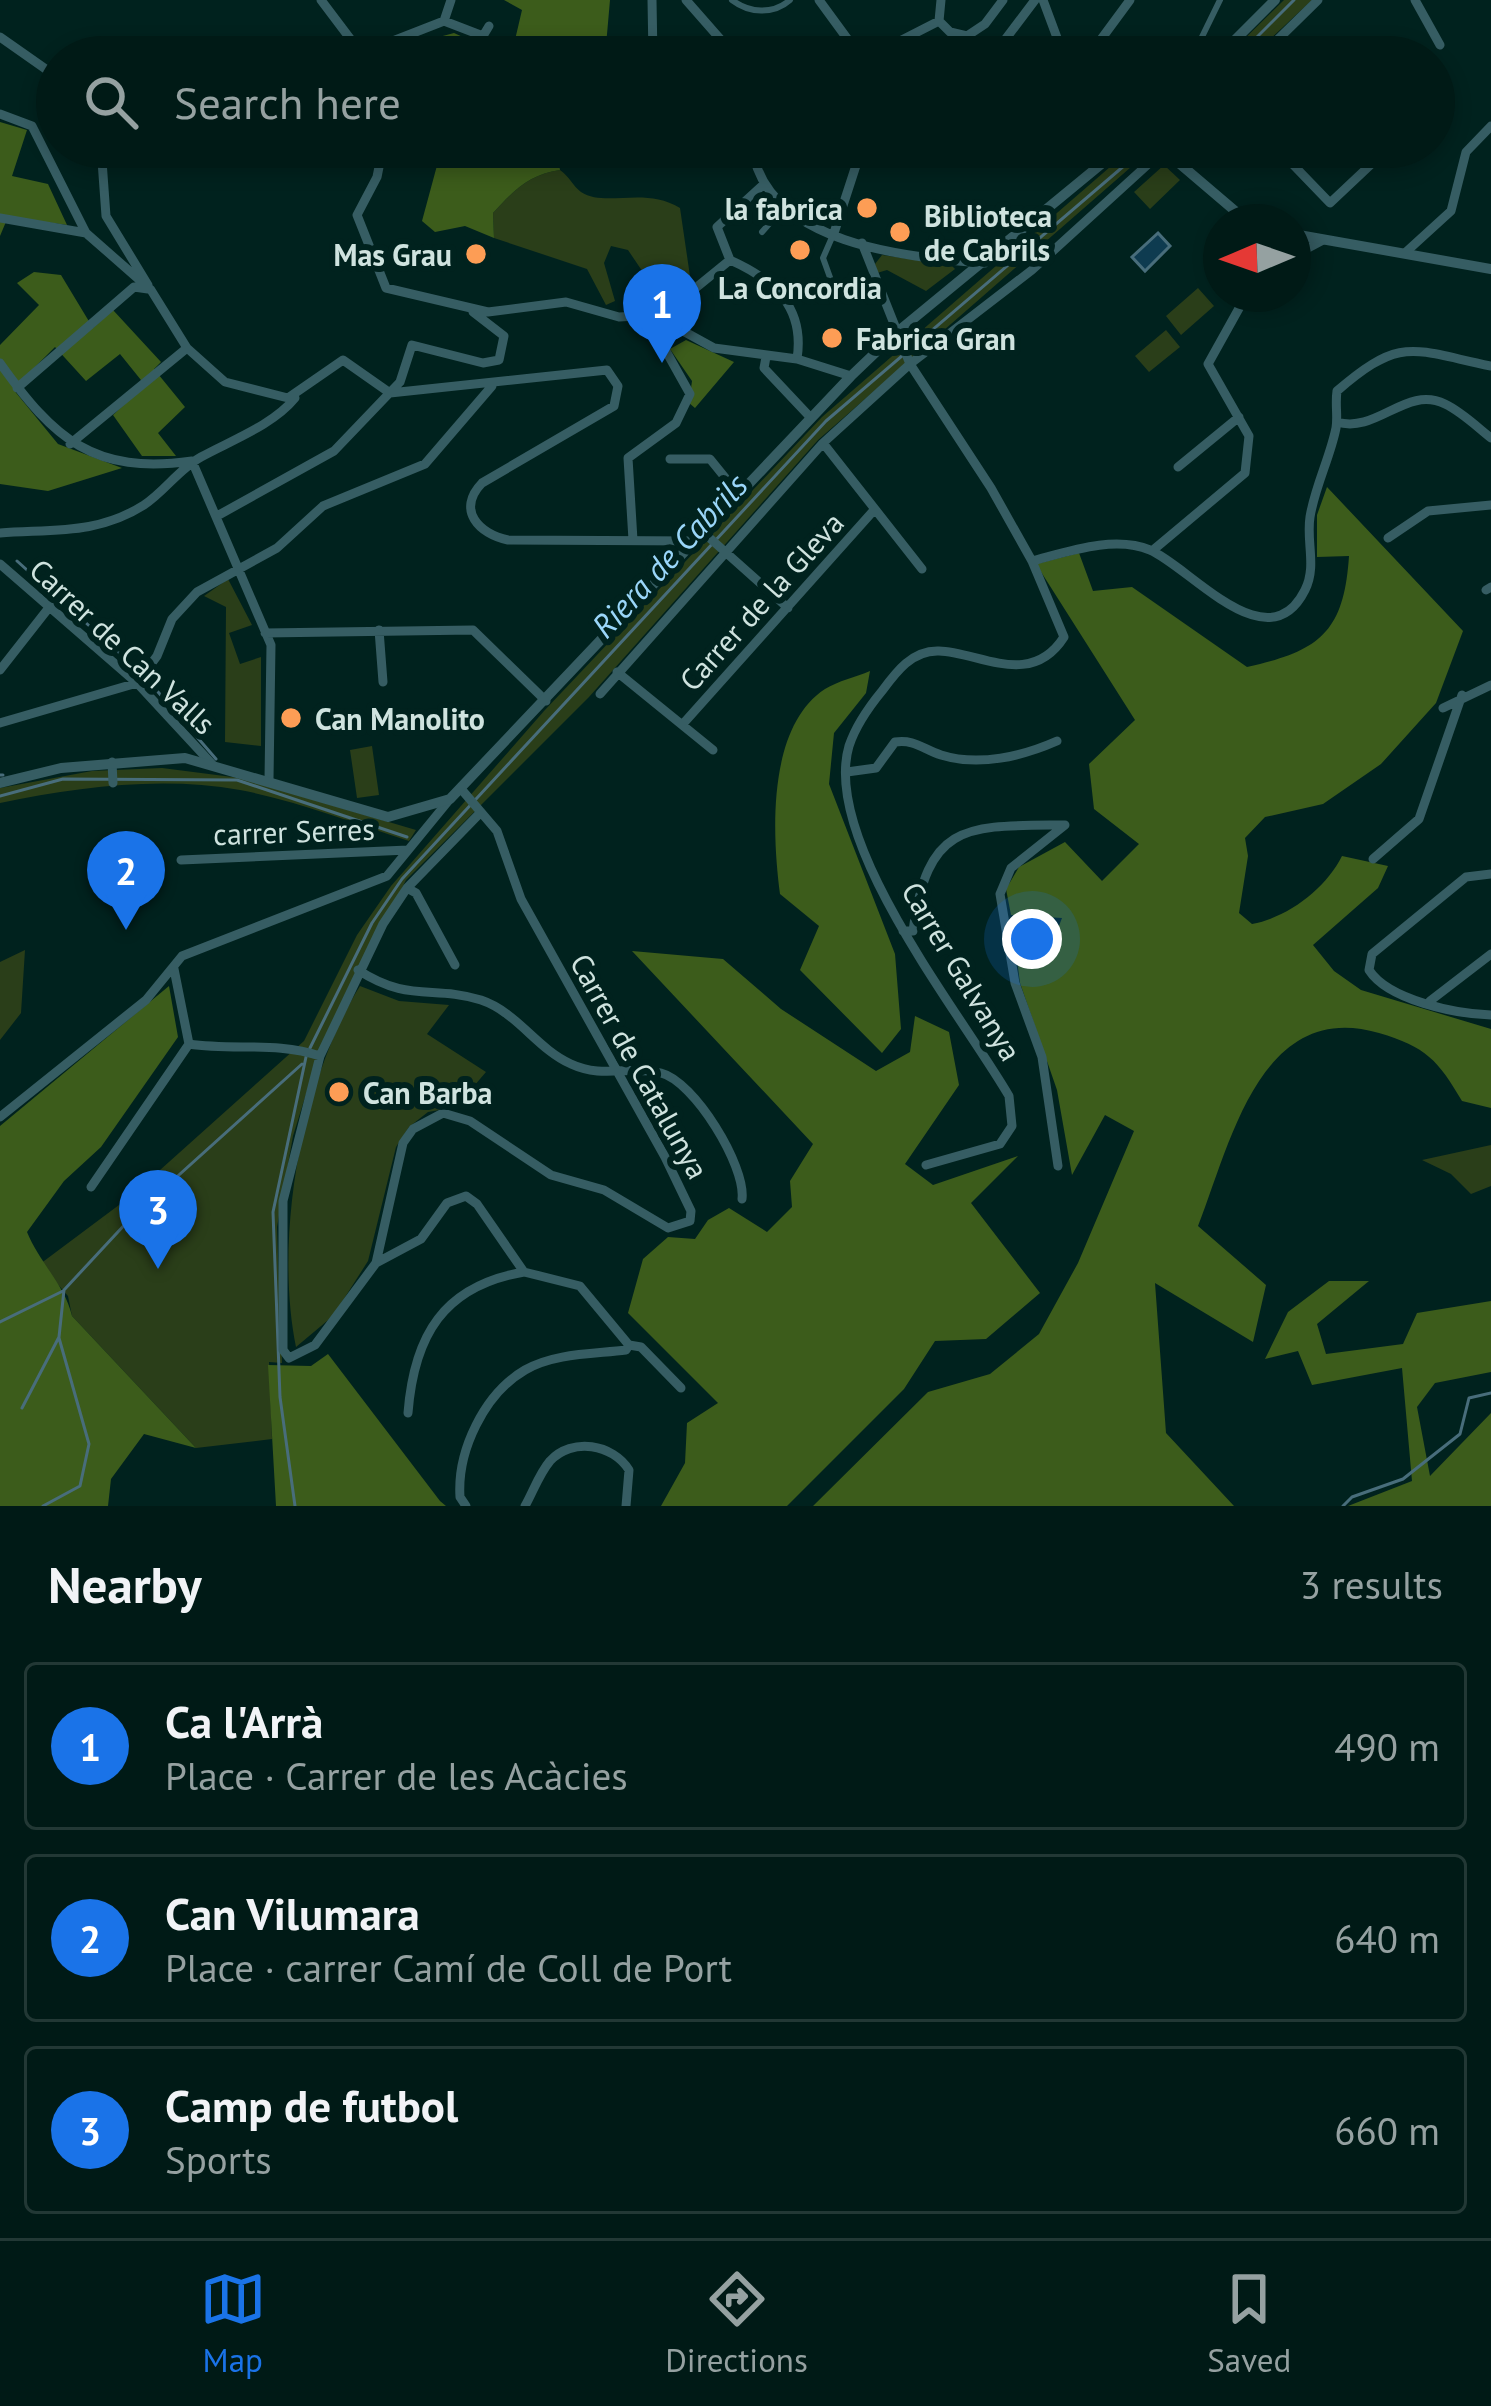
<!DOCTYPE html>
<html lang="en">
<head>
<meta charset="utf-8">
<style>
	:root { --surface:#001a16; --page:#0e2723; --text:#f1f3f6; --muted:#95a1a1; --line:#223835; --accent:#1a73e8 }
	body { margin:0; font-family:"PT Sans",sans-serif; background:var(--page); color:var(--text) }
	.compass { position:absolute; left:1203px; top:204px; width:108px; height:108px; border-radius:50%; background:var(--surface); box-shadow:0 6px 18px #0003; rotate:268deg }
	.you { position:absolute; left:1032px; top:939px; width:42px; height:42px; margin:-30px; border:9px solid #fff; border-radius:50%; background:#1a73e8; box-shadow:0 0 0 18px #1a73e833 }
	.badge { display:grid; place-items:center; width:78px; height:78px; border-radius:50%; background:var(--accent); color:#fff; font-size:39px; font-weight:700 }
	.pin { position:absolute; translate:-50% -99px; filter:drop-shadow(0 3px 6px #0008) }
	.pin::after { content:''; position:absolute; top:63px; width:42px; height:36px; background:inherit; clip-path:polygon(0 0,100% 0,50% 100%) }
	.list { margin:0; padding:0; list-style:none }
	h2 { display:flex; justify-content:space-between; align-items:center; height:156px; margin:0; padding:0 48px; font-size:51px }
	h2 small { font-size:39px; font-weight:400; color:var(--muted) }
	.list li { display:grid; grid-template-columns:78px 1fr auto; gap:36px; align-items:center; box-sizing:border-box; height:168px; margin:0 24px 24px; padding:0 24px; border:3px solid var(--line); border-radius:12px }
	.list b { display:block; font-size:45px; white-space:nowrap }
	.list p { margin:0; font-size:39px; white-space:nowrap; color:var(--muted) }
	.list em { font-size:39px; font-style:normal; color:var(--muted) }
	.icon { flex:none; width:66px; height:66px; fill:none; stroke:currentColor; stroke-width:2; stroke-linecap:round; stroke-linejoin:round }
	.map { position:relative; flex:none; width:1491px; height:1506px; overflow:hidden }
	.search { position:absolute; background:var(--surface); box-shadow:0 6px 18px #0003; left:36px; right:36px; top:36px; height:132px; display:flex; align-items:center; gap:30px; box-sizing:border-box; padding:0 42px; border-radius:66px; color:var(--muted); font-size:45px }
	.sheet { height:732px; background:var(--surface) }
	nav { display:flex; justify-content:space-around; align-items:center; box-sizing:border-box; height:168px; border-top:3px solid var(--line); background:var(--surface); font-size:33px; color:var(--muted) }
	nav a { display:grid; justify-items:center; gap:6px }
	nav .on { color:var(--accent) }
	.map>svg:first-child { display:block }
	.green { fill:#2a3e19 }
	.forest { fill:#3c5c1b }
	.water { fill:#0e3b50; stroke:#486d7b; stroke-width:3 }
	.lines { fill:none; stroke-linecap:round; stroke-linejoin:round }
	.stream { stroke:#486d7b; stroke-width:3 }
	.pedestrian { stroke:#365d63; stroke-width:6 }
	.minor { stroke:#365d63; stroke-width:9 }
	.tertiary { stroke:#365d63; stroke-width:10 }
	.poi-dot { fill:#fd9d55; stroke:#00221e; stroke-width:4.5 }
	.labels { text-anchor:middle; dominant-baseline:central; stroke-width:12; stroke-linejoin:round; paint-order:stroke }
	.poi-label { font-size:30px; font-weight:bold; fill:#cfe3df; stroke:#00221e; text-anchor:start }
	.street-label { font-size:30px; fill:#cfe3df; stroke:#00221e }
	.water-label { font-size:33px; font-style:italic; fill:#9ad6f9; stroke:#00221e }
</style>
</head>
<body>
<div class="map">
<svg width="1491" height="1506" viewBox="0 0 1491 1506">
	<rect width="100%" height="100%" fill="#00221e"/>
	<path class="green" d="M1284 0H1312L1251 57H1226Z
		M1133 147H1154L818 440 589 697 406 880 320 1049 293 1136 277 1227 282 1363 269 1362 272 1439 196 1448 72 1316 68 1296 40 1264 131 1196 304 1041 357 935 391 886 544 711 822 417Z
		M1164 165 1180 180 1150 209 1134 192Z
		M560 170C569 176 573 186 581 192 606 208 644 186 680 208L691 283 659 296 628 250 611 246 604 263 615 301 606 305 587 269 494 238 493 213C514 190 530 174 560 170Z
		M882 255 951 265 955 269 926 291 887 270 877 273 875 264Z
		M1198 288 1214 306 1181 335 1166 316Z
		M1166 330 1180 347 1149 372 1135 356Z
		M228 579 252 625 229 633 240 664 261 657V746L225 742 226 607 204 596Z
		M372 746 379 795 357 798 350 750Z
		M162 768 240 778 416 830 409 841C354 823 297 801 240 790 161 776 78 787 0 803V788L92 771Z
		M25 950 21 1013 0 1040V962Z
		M360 986 399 1001 449 1005 427 1034 486 1072 456 1107 428 1112 409 1127 396 1147 368 1261 333 1316 296 1347C274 1239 301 1080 360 986Z
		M1491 1145V1186L1471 1194 1451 1174 1422 1160Z"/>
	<path class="forest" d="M504 0H610L605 57H511L522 10Z
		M454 33 507 57H420L439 37Z
		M0 122 27 130 12 176 48 184 67 225 8 217 0 236Z
		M442 147H556L560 170C530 174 514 190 493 213L494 238 465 226 435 232 422 221Z
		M34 272 61 275 93 328 113 310 161 362 154 369 185 407 158 433 176 456H142L113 415 145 385 120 354 86 381 55 347 13 389 58 444 122 468 48 491 0 484V345L39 305 17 283Z
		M686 340 734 362 695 408 689 403 692 381 670 349Z
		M1327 487 1463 631 1436 703 1381 764 1323 804 1265 817 1245 838 1248 856 1239 913 1252 924C1289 917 1326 888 1342 856L1388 866 1378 888 1313 945 1334 971 1361 990 1491 1029V1108L1462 1101C1438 1060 1426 1047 1379 1033 1260 998 1230 1145 1198 1226L1266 1285 1253 1342 1155 1283 1166 1433 1234 1506H813L928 1392 990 1374 1039 1334 1078 1263 1134 1131 1105 1115 1072 1175 1057 1090 1020 983 1015 944 1047 957 1062 918 1011 915 1006 889 1019 867 1065 842 1102 881 1139 844 1094 809 1089 764 1135 720 1036 564 1079 553 1093 591 1132 587 1247 667C1320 651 1344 632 1349 556L1317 557V515Z
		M870 671 866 693 834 733 829 784 895 954 901 1029 882 1053 800 970 819 926 780 894C772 834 767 727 825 689 838 681 856 677 870 671Z
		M632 951 723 959 781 1009 876 1071 910 1052 915 1016 949 1032 959 1085 905 1164 933 1185 1018 1156 971 1203 1040 1293 986 1339 935 1341 904 1389 787 1506H661L685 1463 687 1423 718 1403 628 1313 643 1259 668 1237 695 1239 708 1220 729 1208 767 1232 792 1207 790 1181 813 1144Z
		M169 986 178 1037 101 1147 64 1181 27 1232C39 1262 65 1285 72 1316L196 1448 144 1434 111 1479 108 1506H0V1126Z
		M1329 1281H1369L1317 1324 1326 1354 1403 1344 1417 1313 1491 1301V1372L1435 1383 1417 1407 1430 1476 1491 1413V1506H1348L1412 1481 1402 1368 1312 1385 1298 1351 1265 1359 1288 1312Z
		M328 1354 440 1501 446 1506H276L268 1365 311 1366Z"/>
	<path class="water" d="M1158 233 1170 246 1145 271 1132 257Z"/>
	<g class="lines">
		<path class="stream" d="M1237 57 1294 0
			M17 561 134 666
			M152 685 216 759
			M0 775H3
			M0 796 63 779 237 780 407 837
			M310 1048 372 923 402 879 826 421 1146 147
			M0 1322 63 1291
			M22 1408 59 1337 64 1290 129 1220 302 1064
			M43 1506 80 1486 89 1444 59 1338
			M295 1506 280 1397 273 1212 306 1057
			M1343 1506 1352 1497 1403 1479 1460 1434 1469 1398 1491 1393"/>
		<path class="pedestrian" d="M732 0C749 13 773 15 790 0
			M1202 54 1198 45 1220 0
			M756 163 768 147
			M762 232 783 208
			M833 235 823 258 836 294"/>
		<path class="minor" d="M321 0 364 57
			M652 0 653 57
			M686 0 736 57
			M819 0 857 52
			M1043 0 1059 43 1052 57
			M1415 0 1440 45
			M444 21 451 0
			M939 21 950 32 967 36 985 24 1003 0
			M939 21 941 0
			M0 37 57 77
			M1276 41 1290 57
			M894 44 921 57
			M362 53 444 21 483 36 489 26
			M850 57 894 44 939 21
			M992 57 1035 0
			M1088 57 1130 0
			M1260 57 1318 0
			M0 114 32 126 86 233 151 290 187 348 225 382 288 398 343 360 390 393 607 370 618 386 614 406 482 483C456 510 479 534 508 540L697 541
			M101 147 106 216 148 285
			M383 147 377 177 357 215 386 288 488 312 566 302 619 317 654 315 714 348 797 359 851 376
			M752 147C765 244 907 258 985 263
			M1276 147 1330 203 1382 154 1375 147
			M616 154 752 150
			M0 218 86 233
			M834 233 862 147
			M862 243 910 364 991 488 1032 561 1064 637C1031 689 979 652 939 651 912 650 896 672 882 691 868 708 856 725 849 746 821 841 962 1015 1009 1096L1012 1126 1000 1144 926 1165
			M1406 252 1451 211 1466 152 1491 126
			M1293 256 1323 240
			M730 260C775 280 805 308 797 359
			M660 317 730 260 717 227 764 184
			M766 357 764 368 811 418
			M0 363C54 439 94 475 192 461L271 645 269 779
			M17 388 134 287 148 289
			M1337 422C1377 434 1406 385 1445 404 1462 412 1477 427 1491 438
			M823 443 922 569
			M70 444 187 348
			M670 459H710L740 496
			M1178 467 1239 417
			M217 516 334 451 400 382 412 345 483 363 499 360 504 336 473 312
			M0 533C52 529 97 535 144 505 165 491 179 469 201 457 232 440 273 425 295 398
			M704 533 788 608
			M1388 538 1428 511 1491 505
			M633 540 628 458 676 423 690 394 652 326 639 316
			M1152 551 1245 473 1249 436 1208 364 1247 294
			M1032 561C1067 552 1114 535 1150 550 1190 567 1268 664 1305 590 1317 566 1306 542 1310 517 1315 486 1330 458 1336 428 1338 416 1335 404 1337 391 1402 335 1412 350 1491 366
			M0 564 137 683 212 764
			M1486 590 1491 587
			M379 630 383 682
			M265 633 473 630 546 701
			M0 670 51 605
			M617 672 713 750
			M600 694 823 443 910 364 1032 270 1167 147
			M1443 708 1491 685
			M0 723 137 683 157 656 172 619 197 592 277 548 323 506 425 464 492 386
			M682 725 875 509
			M112 762 113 783
			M847 772 876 768 895 742C914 739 923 749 941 755 979 767 1023 756 1057 741
			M481 812 407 888 383 924 320 1056 283 1201V1350L289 1358 315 1345 376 1263 421 1239 447 1203 466 1196 477 1204 524 1272 580 1286 629 1345 641 1347 681 1388
			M1373 859 1419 819 1462 695
			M181 860 408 850
			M1491 874 1466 877 1372 954 1369 970C1388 1000 1456 1014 1491 1015
			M407 888 416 893 455 965
			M903 931H913C928 820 968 826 1065 825L1011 868 1000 894 1015 983 1042 1057 1058 1166
			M174 969 189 1044C234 1051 276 1041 320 1056
			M358 970C409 1003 432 985 481 1000 517 1012 537 1049 571 1064 603 1079 630 1065 661 1073 694 1081 746 1166 742 1199
			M1430 1001 1491 954
			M0 1117 146 1000 182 956 387 876 450 799
			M91 1187 189 1044
			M376 1263 403 1143 413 1129 443 1113 470 1121 551 1175 604 1190 668 1228 690 1221 691 1211 665 1157 521 899 497 831 462 790
			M408 1413C414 1336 443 1286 524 1272
			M466 1506 460 1497C457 1451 484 1394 525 1370 554 1353 594 1354 626 1350L629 1345
			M525 1506C533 1492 539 1474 550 1461 572 1437 613 1444 629 1470L626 1506"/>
		<path class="tertiary" d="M1218 57 1275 0
			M1160 147 1248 222
			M1293 234 1491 269
			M0 783 61 768 185 758 388 817 450 799 851 376 896 333 1122 147"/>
	</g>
	<g class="poi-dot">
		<circle cx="867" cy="208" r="12"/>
		<circle cx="900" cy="232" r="12"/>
		<circle cx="800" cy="250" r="12"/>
		<circle cx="476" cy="254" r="12"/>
		<circle cx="832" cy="338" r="12"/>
		<circle cx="291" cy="718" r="12"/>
		<circle cx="339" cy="1092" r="12"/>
	</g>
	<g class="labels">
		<g class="poi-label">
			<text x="843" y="208" text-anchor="end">la fabrica</text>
			<text x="924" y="215">Biblioteca<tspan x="924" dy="34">de Cabrils</tspan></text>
			<text x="452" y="254" text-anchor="end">Mas Grau</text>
			<text x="800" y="287" text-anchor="middle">La Concordia</text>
			<text x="856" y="338">Fabrica Gran</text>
			<text x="315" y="718">Can Manolito</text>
			<text x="363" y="1092">Can Barba</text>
		</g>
		<g class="street-label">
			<text transform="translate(761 601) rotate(-48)">Carrer de la Gleva</text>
			<text transform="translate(123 646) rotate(43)">Carrer de Can Valls</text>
			<text transform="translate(294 831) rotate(-2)">carrer Serres</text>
			<text transform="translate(962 971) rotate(59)">Carrer Galvanya</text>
			<text transform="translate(640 1066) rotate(61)">Carrer de Catalunya</text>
		</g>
		<g class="water-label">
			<text transform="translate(669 555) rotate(-47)">Riera de Cabrils</text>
		</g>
	</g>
</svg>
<svg class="compass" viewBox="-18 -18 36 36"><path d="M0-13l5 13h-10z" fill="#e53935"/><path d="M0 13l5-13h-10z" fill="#95a1a1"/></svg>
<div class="you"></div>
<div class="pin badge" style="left:662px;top:363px">1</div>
<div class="pin badge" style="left:126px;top:930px">2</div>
<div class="pin badge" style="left:158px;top:1269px">3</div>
<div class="search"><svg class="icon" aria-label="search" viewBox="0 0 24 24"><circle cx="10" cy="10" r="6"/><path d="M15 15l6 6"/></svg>Search here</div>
</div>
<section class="sheet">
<h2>Nearby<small>3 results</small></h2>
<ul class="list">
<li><span class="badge">1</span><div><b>Ca l'Arrà</b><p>Place · Carrer de les Acàcies</p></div><em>490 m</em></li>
<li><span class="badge">2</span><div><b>Can Vilumara</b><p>Place · carrer Camí de Coll de Port</p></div><em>640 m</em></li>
<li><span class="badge">3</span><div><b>Camp de futbol</b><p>Sports</p></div><em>660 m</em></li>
</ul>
</section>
<nav>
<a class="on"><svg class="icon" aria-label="map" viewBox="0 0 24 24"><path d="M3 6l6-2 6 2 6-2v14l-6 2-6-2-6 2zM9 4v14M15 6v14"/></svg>Map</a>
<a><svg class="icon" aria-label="directions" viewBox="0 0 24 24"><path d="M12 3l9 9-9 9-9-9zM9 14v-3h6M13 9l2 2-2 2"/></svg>Directions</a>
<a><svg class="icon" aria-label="saved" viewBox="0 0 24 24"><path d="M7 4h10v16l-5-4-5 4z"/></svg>Saved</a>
</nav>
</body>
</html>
